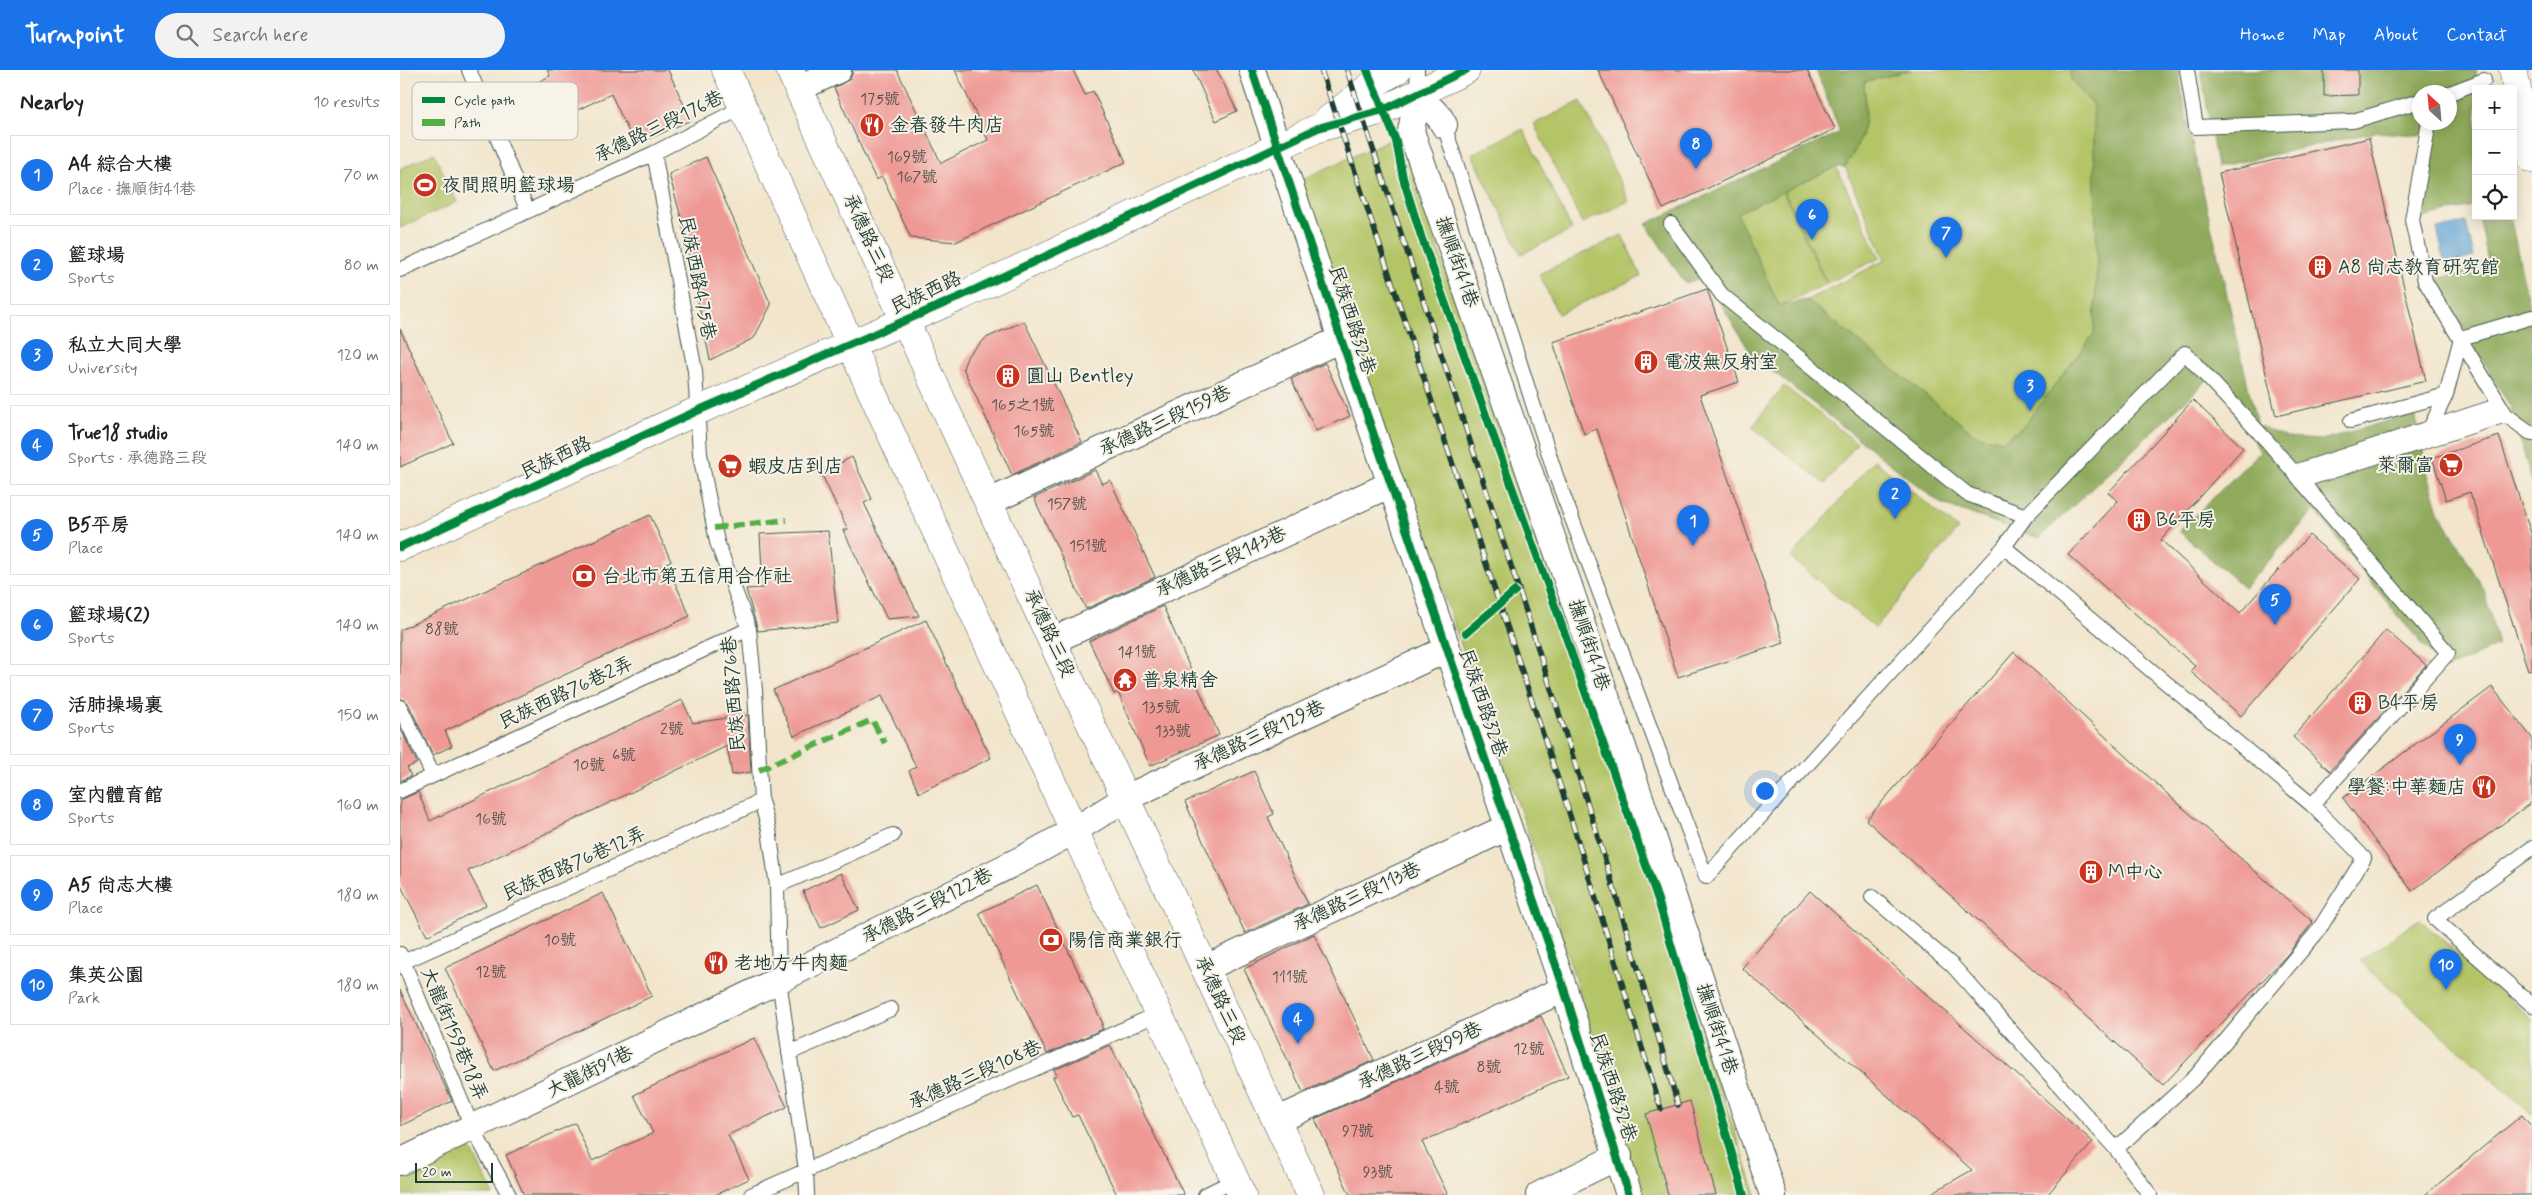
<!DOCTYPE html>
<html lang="en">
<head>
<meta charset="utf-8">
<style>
	:root { --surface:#fff; --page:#f2f2f2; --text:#202124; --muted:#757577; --line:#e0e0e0; --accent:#1a73e8 }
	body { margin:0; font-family:Mynerve,"LXGW WenKai TC",sans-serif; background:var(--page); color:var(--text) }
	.controls { position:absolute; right:15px; top:15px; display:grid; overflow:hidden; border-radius:0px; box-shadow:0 2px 12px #0003 }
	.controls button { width:45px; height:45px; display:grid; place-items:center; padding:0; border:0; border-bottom:1px solid var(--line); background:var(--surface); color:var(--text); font:25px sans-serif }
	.compass { position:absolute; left:2012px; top:15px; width:45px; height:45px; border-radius:50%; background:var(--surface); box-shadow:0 2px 12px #0003; rotate:334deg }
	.scale { position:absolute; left:15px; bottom:12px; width:78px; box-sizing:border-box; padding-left:5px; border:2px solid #1f3d34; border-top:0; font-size:14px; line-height:18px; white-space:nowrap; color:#1f3d34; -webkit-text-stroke:4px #f7f3e8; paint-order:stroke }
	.you { position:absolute; left:1364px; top:720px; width:18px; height:18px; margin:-12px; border:4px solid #fff; border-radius:50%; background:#1a73e8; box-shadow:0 0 0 8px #1a73e833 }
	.badge { display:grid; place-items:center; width:32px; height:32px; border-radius:50%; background:var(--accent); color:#fff; font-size:16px; font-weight:700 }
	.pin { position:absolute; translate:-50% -41px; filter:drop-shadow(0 1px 2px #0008) }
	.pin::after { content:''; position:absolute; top:26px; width:18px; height:15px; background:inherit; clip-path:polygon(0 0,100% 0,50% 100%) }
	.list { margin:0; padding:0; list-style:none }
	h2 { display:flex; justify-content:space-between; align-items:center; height:65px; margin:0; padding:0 20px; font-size:21px }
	h2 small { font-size:16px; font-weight:400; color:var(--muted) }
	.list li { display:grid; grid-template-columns:32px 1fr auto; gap:15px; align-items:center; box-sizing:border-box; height:80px; margin:0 10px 10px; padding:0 10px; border:1px solid var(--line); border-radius:0px }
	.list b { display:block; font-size:19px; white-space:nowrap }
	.list p { margin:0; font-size:16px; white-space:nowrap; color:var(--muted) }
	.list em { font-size:16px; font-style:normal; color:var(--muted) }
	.icon { flex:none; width:28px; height:28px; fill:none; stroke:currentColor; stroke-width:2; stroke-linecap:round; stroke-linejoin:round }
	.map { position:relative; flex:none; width:2132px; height:1125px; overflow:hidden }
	header { display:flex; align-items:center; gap:30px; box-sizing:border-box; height:70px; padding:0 25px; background:var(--accent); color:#fff }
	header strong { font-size:24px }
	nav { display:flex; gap:28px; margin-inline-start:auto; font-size:18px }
	.search { width:350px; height:45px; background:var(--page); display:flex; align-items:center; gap:12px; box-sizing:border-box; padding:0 18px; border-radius:28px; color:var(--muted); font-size:19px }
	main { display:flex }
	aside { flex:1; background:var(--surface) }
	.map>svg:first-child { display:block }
	.green { fill:#b4c568; stroke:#6a814e }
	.forest { fill:#8faa5c; stroke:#577448; fill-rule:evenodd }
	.water { fill:#5fa2d4; stroke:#3f7084 }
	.building { fill:#ef9995 }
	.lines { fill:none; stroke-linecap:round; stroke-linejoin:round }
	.lane-casing { stroke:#3f564b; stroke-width:16 }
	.street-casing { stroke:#3f564b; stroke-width:28 }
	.secondary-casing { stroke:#3f564b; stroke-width:29 }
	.primary-casing { stroke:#3f564b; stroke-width:29 }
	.lane { stroke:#fff; stroke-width:14 }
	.street { stroke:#fff; stroke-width:26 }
	.secondary { stroke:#fff; stroke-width:28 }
	.primary { stroke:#fff; stroke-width:28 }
	.rail-casing { stroke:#1f3d34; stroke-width:5.5 }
	.rail { stroke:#f7f3e8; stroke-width:4; stroke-dasharray:11; stroke-linecap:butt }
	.quiet { stroke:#52ad45; stroke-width:6; stroke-dasharray:12 6; stroke-linecap:butt }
	.cycleway-casing { stroke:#f7f3e8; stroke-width:11 }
	.cycleway { stroke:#00873e; stroke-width:8 }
	.labels { text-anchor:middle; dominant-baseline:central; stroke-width:4; stroke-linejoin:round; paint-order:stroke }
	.number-label { font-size:16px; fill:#53544c }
	.poi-label { font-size:19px; fill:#1f3d34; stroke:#f7f3e8; text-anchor:start }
	.street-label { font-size:19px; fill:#1f3d34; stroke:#f7f3e8 }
	.key { fill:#f7f3e8; stroke:#b6bcb2; stroke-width:1 }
	.key-label { font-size:14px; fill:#1f3d34 }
</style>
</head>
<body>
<header>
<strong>Turnpoint</strong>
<div class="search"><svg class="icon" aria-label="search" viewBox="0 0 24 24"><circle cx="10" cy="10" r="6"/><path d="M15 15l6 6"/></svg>Search here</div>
<nav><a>Home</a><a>Map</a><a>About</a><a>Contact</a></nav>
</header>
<main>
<aside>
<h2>Nearby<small>10 results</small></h2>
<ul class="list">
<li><span class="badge">1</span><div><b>A4 綜合大樓</b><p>Place · 撫順街41巷</p></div><em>70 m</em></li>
<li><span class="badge">2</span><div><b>籃球場</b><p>Sports</p></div><em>80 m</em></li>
<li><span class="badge">3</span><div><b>私立大同大學</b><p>University</p></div><em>120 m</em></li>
<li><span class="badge">4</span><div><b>True18 studio</b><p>Sports · 承德路三段</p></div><em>140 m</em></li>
<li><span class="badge">5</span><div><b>B5平房</b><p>Place</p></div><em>140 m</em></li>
<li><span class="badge">6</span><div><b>籃球場(2)</b><p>Sports</p></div><em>140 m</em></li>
<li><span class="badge">7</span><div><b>活肺操場裏</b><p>Sports</p></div><em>150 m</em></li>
<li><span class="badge">8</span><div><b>室內體育館</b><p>Sports</p></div><em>160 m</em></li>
<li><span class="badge">9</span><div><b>A5 尚志大樓</b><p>Place</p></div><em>180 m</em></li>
<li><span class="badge">10</span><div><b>集英公園</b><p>Park</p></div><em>180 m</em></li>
</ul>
</aside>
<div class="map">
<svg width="2132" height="1125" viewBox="0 0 2132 1125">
	<rect width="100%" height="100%" fill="#f7f3e8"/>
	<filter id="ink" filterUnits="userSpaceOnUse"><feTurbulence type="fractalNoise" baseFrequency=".02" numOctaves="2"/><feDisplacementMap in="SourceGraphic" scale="10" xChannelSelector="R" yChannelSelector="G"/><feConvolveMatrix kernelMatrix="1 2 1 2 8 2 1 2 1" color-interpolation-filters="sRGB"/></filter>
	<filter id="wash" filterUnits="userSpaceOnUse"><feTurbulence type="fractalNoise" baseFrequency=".0096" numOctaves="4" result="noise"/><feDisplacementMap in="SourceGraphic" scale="20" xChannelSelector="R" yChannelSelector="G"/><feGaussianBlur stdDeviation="1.12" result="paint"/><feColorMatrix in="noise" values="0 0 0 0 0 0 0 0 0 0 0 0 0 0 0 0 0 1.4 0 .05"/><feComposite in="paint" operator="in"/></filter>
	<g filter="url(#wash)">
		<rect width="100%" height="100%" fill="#f2e5cc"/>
		<path class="green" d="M1511 0H1670L1671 11 1693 35 1697 191 1694 264 1623 357 1602 371 1575 365 1407 230 1485 190 1445 97C1466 66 1467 49 1464 12Z
			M1181 31 1229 131 1182 153 1134 54Z
			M1123 59 1172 160 1121 184 1072 84Z
			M1000 65 1356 1125H1241L1143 804 896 112Z
			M34 83 57 132 0 158V99Z
			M1436 97 1480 188 1427 213 1384 121Z
			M1383 121 1426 214 1379 236 1336 143Z
			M1222 165 1241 206 1158 244 1139 204Z
			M1384 316 1457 373 1425 414 1352 357Z
			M1474 390 1558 459 1475 558 1391 488Z
			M2019 849 2132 949V1045L1960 891Z
			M69 1075 94 1125H0V1108Z"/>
		<path class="forest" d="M1416 0H1511L1464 12C1467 49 1465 66 1445 97H1436L1337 143 1379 235 1407 230 1575 365 1602 371 1623 357 1694 264 1697 191 1693 35 1671 11 1670 0H1778L1788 56 1857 355 1887 368 1922 370 2015 343 2027 401 2039 441 2084 520 2098 575 2045 600 1997 545 1915 440 1844 518 1779 461 1860 382 1815 303 1639 468 1540 433 1352 285 1313 221 1301 208 1285 213 1246 154 1440 62Z
			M1801 0H2075L2079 19H2076V135L2019 149 2030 66 1976 62 1817 97ZM2020 22H2050V52H2020Z
			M2079 146H2110L2132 250V412L2111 338 2035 209 2089 197Z"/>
		<path class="water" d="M2066 152 2074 187 2045 194 2037 159Z"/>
		<g id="blocks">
			<path class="building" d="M147 0H268L291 50 235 75 211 24 146 55 128 17 150 6Z
				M453 0H497L541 93 588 70 555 0H673L685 25 693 21 726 92 556 172 511 168 482 107 476 110 434 18 450 9Z
				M793 0H817L837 41 816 51Z
				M1198 0H1407L1435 59 1263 139Z
				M1924 0H1958V25L1924 26Z
				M1969 68 2026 311 1876 346 1819 103Z
				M306 87 371 235 354 268 310 290 281 147 269 104Z
				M1307 219 1339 312 1300 325 1384 573 1278 607 1197 359 1184 364 1153 272Z
				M624 251 682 372 612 405 563 298 568 285 586 268Z
				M0 259 53 373 0 397Z
				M925 293 950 346 916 361 891 309Z
				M1793 330 1843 378 1761 470 1840 543 1909 465 1960 509 1841 646 1790 601 1795 596 1668 485 1718 431 1708 423Z
				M2099 366 2132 466V599L2128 600 2070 422 2046 430 2032 388Z
				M452 387 472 429 464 433 519 546 487 549 443 460H448L421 403Z
				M695 400 702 414 710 410 755 507 686 539 634 428Z
				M250 445 271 491 266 493 290 546 45 661 52 676 33 685 8 633 0 628V560Z
				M428 461 438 553 358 561 346 519 363 518 360 464Z
				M763 536 819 665 750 696 718 622 714 624 689 571Z
				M526 550 591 688 519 723 509 701 516 697 482 626 394 666 373 620Z
				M1986 560 2026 595 1930 701 1893 667Z
				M1614 582 1764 721 1913 852 1887 885 1763 1015 1466 750Z
				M2092 617 2132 668V732L2012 821 1943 728Z
				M282 630 293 653 348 645 351 702 332 705 327 676 68 801 86 835 27 866 0 814V730L18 722 30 751Z
				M0 657 17 693 7 698 11 706 0 711Z
				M854 701 874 744 868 747 908 834 845 863 785 732Z
				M441 803 459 840 421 858 403 821Z
				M637 815 703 954 701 955 703 959 647 984 579 843Z
				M1410 821 1693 1072 1647 1125H1528L1572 1100 1342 898Z
				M203 823 252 926 94 1001 45 898Z
				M914 864 974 990 903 1022 844 899Z
				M0 920 52 1031 0 1056Z
				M1141 946 1168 1006 1022 1072 1048 1125H950L915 1049Z
				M354 968 387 1037 328 1065 349 1109 315 1125H124L106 1085 175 1053 192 1091 253 1063 234 1025Z
				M710 975 784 1125H717L678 1045 672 1047 653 1007 657 1005 654 1000Z
				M1290 1031 1316 1125H1268L1246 1044Z
				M2122 1045 2132 1057V1125H2025Z"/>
		</g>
	</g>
	<g filter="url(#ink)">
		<use href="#blocks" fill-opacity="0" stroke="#3f564b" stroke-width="1"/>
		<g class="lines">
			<defs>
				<path id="lane" d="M69 0 127 139
					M1017 0 1018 25
					M1787 0 1796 57 1953 51 2020 31
					M2050 23 2084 10
					M2029 52 2012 150 2025 211 2106 345 2132 364
					M1044 55 1156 406 1306 807 1604 477 1912 735 1964 788 1918 861 1796 1006 1716 1079
					M254 83 295 301 300 384 317 472 349 559 355 620 361 731 369 760 377 816 379 910 406 1100 407 1125
					M1271 154 1322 225 1567 424 1626 446
					M0 200 254 83 343 37
					M1951 351 2046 325
					M2028 362 2046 325 2061 268 2132 247
					M1894 402 2100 335
					M1901 411 2106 345
					M1604 477 1626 446 1785 283 1868 372 2048 583 1912 735
					M0 637 33 705
					M0 721 349 559
					M2132 778 2035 849 2132 935
					M377 816 493 765
					M1472 827 1552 895 1716 1079 1750 1125
					M0 884 73 1059 109 1125
					M3 892 361 731
					M389 983 491 939
					M351 1125 760 943
					M805 1125 835 1110"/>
				<path id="street" d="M852 0 941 269 1164 919 1229 1125
					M399 18 438 0
					M1018 25 1011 61 1168 513 1373 1125
					M1018 25 1040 48 1044 55
					M589 432 941 269
					M652 571 991 414
					M806 898 1108 757
					M876 1051 1164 919
					M0 1092 379 910 626 787 675 760 726 728 1047 579
					M1139 1125 1219 1086"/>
				<path id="secondary" d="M326 0 472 322 842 1125
					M390 0 652 571 911 1125
					M927 51 972 15 997 0
					M0 477 297 341 557 228 918 58 983 40 1066 0"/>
				<path id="primary" d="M2113 0 2132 89"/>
			</defs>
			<use href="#lane" class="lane-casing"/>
			<use href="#street" class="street-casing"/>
			<use href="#secondary" class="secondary-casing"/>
			<use href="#primary" class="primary-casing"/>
			<use href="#lane" class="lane"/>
			<use href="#street" class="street"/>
			<use href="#secondary" class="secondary"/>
			<use href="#primary" class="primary"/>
			<defs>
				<path id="rail" d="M921 0 1167 736 1261 1039
					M947 0C1060 344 1179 687 1278 1035"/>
			</defs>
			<use href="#rail" class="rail-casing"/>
			<use href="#rail" class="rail"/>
			<path class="quiet" d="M314 458 387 450
				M359 700 472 650 485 673"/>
			<defs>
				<path id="cycleway" d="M852 0 941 269 1164 919 1229 1125
					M967 0 996 71 1003 108 1021 166 1149 519 1258 830 1344 1125
					M0 477 297 341 557 228 918 58 983 40 1066 0
					M1066 563 1115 521"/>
			</defs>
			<use href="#cycleway" class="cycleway-casing"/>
			<use href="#cycleway" class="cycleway"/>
		</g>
	</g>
	<defs>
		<symbol id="restaurant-disc" viewBox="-11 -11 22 22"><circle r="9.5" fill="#c8321e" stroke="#f7f3e8"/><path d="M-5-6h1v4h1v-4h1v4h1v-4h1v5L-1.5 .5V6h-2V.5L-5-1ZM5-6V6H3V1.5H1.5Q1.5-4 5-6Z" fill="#fff"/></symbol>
		<symbol id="stadium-disc" viewBox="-11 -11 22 22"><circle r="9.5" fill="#c8321e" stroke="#f7f3e8"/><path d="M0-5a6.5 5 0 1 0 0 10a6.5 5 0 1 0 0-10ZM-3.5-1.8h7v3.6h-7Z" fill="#fff"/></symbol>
		<symbol id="building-disc" viewBox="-11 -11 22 22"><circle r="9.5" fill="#c8321e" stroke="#f7f3e8"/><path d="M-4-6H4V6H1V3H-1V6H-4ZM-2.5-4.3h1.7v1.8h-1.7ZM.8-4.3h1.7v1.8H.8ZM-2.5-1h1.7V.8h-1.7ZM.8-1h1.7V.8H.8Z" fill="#fff"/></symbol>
		<symbol id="supermarket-disc" viewBox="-11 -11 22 22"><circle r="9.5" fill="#c8321e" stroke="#f7f3e8"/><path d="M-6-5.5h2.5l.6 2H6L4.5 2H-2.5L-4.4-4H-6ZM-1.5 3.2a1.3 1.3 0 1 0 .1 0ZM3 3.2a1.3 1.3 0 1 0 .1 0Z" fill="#fff"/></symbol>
		<symbol id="bank-disc" viewBox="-11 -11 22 22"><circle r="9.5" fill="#c8321e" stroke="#f7f3e8"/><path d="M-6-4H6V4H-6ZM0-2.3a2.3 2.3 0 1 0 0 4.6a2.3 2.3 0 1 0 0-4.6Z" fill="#fff"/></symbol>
		<symbol id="temple-disc" viewBox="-11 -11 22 22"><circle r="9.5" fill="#c8321e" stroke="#f7f3e8"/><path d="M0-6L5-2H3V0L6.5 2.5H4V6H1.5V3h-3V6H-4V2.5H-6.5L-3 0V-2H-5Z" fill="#fff"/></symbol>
	</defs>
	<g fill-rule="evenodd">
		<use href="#restaurant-disc" x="458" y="41" width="28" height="28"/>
		<use href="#stadium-disc" x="11" y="101" width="28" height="28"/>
		<use href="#building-disc" x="1906" y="183" width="28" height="28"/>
		<use href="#building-disc" x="1232" y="278" width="28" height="28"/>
		<use href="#building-disc" x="594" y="292" width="28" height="28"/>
		<use href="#supermarket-disc" x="2037" y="381" width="28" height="28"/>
		<use href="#supermarket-disc" x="316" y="382" width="28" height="28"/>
		<use href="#building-disc" x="1725" y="436" width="28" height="28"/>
		<use href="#bank-disc" x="170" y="492" width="28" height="28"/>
		<use href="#temple-disc" x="711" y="596" width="28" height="28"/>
		<use href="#building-disc" x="1946" y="619" width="28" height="28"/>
		<use href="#restaurant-disc" x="2070" y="703" width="28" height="28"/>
		<use href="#building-disc" x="1677" y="788" width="28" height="28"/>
		<use href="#bank-disc" x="637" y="856" width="28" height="28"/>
		<use href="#restaurant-disc" x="302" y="879" width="28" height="28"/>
	</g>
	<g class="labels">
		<g class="number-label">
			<text x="480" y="29">175號</text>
			<text x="507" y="87">169號</text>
			<text x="517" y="107">167號</text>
			<text x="623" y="335">165之1號</text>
			<text x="634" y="361">165號</text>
			<text x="667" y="434">157號</text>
			<text x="688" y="476">151號</text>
			<text x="42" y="559">88號</text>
			<text x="737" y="582">141號</text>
			<text x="761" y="637">135號</text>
			<text x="272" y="659">2號</text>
			<text x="773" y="661">133號</text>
			<text x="224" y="685">6號</text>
			<text x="189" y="695">10號</text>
			<text x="91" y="749">16號</text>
			<text x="160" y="870">10號</text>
			<text x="91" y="902">12號</text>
			<text x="890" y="907">111號</text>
			<text x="1129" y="979">12號</text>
			<text x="1089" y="997">8號</text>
			<text x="1047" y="1017">4號</text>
			<text x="958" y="1061">97號</text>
			<text x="978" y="1102">93號</text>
		</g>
		<g class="poi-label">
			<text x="490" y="55">金春發牛肉店</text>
			<text x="42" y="115">夜間照明籃球場</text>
			<text x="1938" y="197">A8 尚志教育研究館</text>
			<text x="1264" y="292">電波無反射室</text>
			<text x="626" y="306">圓山 Bentley</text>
			<text x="2034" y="395" text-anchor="end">萊爾富</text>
			<text x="348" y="396">蝦皮店到店</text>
			<text x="1756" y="450">B6平房</text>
			<text x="202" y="506">台北市第五信用合作社</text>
			<text x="742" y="610">普泉精舍</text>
			<text x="1978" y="633">B4平房</text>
			<text x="2066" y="717" text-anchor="end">學餐:中華麵店</text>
			<text x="1708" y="802">M中心</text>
			<text x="668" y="870">陽信商業銀行</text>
			<text x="334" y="893">老地方牛肉麵</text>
		</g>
		<g class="street-label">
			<text transform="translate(259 57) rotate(-26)">承德路三段176巷</text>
			<text transform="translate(468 168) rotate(65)">承德路三段</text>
			<text transform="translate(1057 192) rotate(71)">撫順街41巷</text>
			<text transform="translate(297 208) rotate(79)">民族西路475巷</text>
			<text transform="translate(526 223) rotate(-25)">民族西路</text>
			<text transform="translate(952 250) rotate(72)">民族西路32巷</text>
			<text transform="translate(765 351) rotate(-25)">承德路三段159巷</text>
			<text transform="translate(156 388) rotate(-25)">民族西路</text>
			<text transform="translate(821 492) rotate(-25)">承德路三段143巷</text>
			<text transform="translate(649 563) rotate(65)">承德路三段</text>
			<text transform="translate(1189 575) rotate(72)">撫順街41巷</text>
			<text transform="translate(166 623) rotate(-25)">民族西路76巷2弄</text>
			<text transform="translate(334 624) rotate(-95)">民族西路76巷</text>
			<text transform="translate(1083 633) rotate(71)">民族西路32巷</text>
			<text transform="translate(859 666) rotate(-25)">承德路三段129巷</text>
			<text transform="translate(174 794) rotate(-24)">民族西路76巷12弄</text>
			<text transform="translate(957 827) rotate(-25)">承德路三段113巷</text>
			<text transform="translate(527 836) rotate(-27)">承德路三段122巷</text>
			<text transform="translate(820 930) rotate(65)">承德路三段</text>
			<text transform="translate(1317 959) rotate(72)">撫順街41巷</text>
			<text transform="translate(54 964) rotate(67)">大龍街159巷18弄</text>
			<text transform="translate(1020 986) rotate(-25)">承德路三段99巷</text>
			<text transform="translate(190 1002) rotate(-26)">大龍街91巷</text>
			<text transform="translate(575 1005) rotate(-24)">承德路三段108巷</text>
			<text transform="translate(1213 1017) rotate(72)">民族西路32巷</text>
		</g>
	</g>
	<rect x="12" y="12" width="166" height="58" rx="8" class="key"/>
	<rect x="22" y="27" width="23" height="6" fill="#00873e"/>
	<rect x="22" y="49" width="23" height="7" fill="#52ad45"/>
	<g class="key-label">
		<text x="54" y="35">Cycle path</text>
		<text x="54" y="57">Path</text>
	</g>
</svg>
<div class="controls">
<button>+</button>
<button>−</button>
<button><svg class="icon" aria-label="locate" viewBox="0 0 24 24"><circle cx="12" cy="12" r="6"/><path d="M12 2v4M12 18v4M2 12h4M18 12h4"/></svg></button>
</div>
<svg class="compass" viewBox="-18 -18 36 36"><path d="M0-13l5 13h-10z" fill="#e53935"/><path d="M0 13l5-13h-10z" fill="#757577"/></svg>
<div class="scale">20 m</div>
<div class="you"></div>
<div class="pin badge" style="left:1293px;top:476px">1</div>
<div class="pin badge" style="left:1495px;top:449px">2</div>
<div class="pin badge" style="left:1630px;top:341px">3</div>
<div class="pin badge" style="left:898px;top:974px">4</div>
<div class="pin badge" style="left:1875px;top:555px">5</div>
<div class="pin badge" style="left:1412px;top:170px">6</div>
<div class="pin badge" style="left:1546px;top:188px">7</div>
<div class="pin badge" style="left:1296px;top:99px">8</div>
<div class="pin badge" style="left:2060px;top:695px">9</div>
<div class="pin badge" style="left:2046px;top:920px">10</div>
</div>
</main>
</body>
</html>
